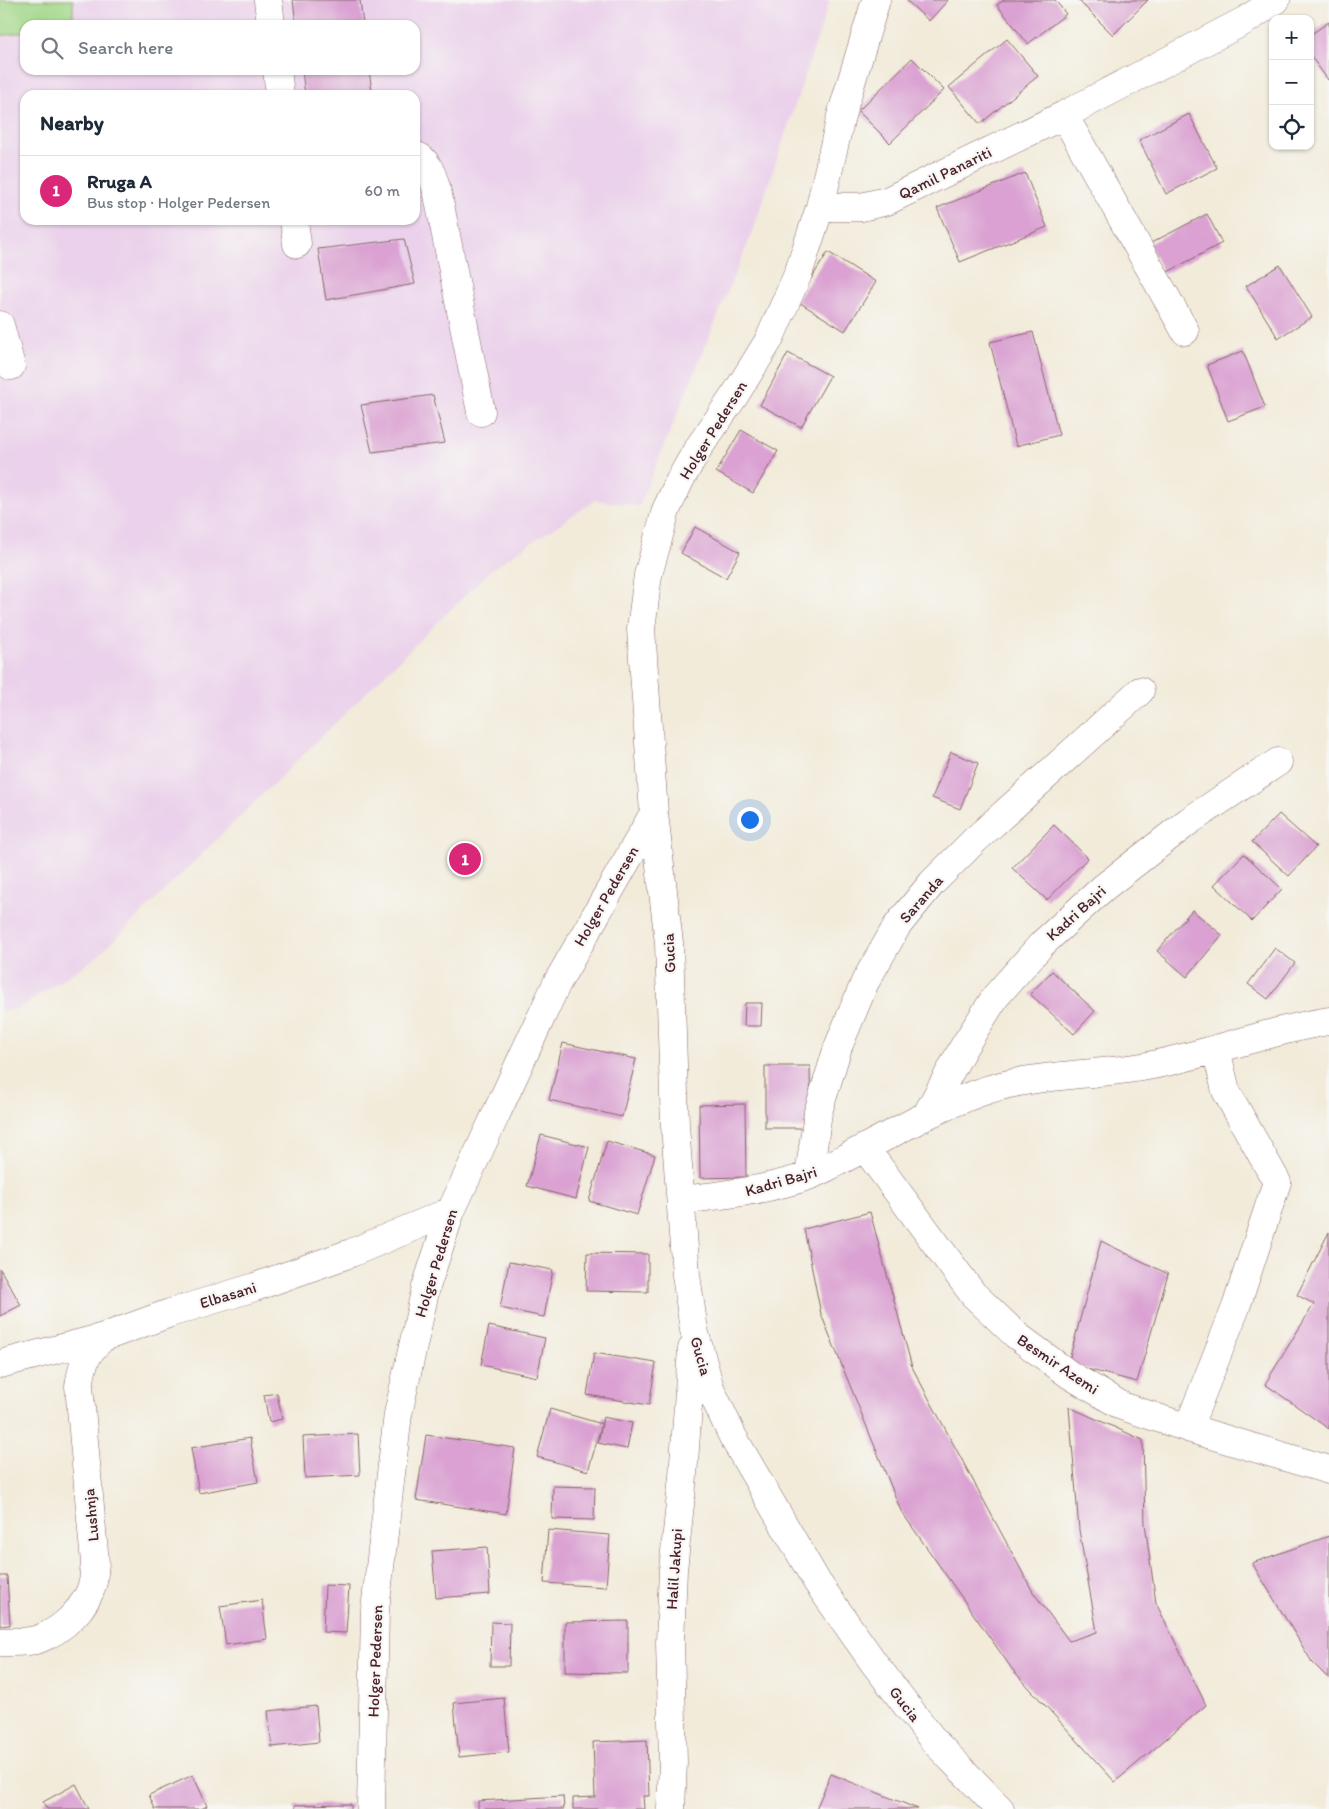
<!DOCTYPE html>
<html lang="en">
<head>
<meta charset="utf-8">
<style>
	:root { --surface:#fff; --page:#f6f6f7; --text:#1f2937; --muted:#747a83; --line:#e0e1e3; --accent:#db2777 }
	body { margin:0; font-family:Itim,sans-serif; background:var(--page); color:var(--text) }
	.controls { position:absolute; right:15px; top:15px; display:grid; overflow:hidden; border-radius:10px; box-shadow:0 1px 4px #0004 }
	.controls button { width:45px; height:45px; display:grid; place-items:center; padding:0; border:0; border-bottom:1px solid var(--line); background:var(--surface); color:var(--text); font:25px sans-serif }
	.you { position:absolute; left:749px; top:819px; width:18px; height:18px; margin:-12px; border:4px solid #fff; border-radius:50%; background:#1a73e8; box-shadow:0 0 0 8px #1a73e833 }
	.badge { display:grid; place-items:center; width:32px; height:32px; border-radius:50%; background:var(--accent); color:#fff; font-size:16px; font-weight:700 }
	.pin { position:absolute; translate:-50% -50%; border:2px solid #fff; box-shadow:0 1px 5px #0006 }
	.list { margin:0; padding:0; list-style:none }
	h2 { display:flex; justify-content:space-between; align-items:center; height:65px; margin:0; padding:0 20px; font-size:21px }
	h2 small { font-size:16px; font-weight:400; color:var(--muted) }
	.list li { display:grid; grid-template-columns:32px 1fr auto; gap:15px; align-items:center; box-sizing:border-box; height:70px; padding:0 20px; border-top:1px solid var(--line) }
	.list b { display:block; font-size:19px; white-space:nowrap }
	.list p { margin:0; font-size:16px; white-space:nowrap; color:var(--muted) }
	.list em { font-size:16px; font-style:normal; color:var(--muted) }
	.icon { flex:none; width:28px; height:28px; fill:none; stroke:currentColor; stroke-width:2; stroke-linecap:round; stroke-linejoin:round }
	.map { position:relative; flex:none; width:1329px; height:1809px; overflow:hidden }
	.search { position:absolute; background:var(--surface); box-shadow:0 1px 4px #0004; left:20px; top:20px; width:400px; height:55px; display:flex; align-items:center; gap:12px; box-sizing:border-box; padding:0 18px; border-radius:15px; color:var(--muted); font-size:19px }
	.panel { position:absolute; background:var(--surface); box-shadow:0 1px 4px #0004; left:20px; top:90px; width:400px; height:135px; border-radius:15px }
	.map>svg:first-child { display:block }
	.built { fill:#ebd1eb; fill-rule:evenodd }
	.green { fill:#a1d788; stroke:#767b5a }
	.building { fill:#daa1d2 }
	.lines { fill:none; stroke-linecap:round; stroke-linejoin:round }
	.minor-casing { stroke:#856668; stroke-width:29 }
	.minor { stroke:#fff; stroke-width:28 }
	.labels { text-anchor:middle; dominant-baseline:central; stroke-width:4.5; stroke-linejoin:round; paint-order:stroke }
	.street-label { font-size:16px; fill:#4a1f2b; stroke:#f6f6f2 }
</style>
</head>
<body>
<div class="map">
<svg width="1329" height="1809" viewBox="0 0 1329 1809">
	<rect width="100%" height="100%" fill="#f6f6f2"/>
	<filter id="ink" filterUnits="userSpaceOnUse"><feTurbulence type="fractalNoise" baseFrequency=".02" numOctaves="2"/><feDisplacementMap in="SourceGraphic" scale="10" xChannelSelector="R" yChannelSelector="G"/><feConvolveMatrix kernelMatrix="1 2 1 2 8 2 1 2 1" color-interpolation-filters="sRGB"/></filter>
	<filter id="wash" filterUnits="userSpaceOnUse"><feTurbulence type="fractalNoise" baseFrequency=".0096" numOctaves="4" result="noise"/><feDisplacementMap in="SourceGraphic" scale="20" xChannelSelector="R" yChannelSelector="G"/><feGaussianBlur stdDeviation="1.12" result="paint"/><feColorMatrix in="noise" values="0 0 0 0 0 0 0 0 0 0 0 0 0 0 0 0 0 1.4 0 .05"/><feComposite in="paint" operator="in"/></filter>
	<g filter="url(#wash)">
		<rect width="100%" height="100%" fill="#f2ebda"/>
		<path class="built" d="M0 0H830L754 228 639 506 596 500 493 568 98 956 18 1009 0 1011ZM25 25H415V70H25ZM25 95H415V220H25Z"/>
		<path class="green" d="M0 0H73V25H25V32L0 36Z"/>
		<g id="blocks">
			<path class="building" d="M293 0H360L363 25H296Z
				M906 0H948L929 21Z
				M1004 0H1055L1066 14 1028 44 997 5Z
				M1078 0H1148L1113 35Z
				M1329 22V79L1328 80 1310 55V35Z
				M1007 39 1038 76 980 124 949 87Z
				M912 58 944 90 890 143 858 111Z
				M302 70H369L372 91 339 95H305Z
				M1189 114 1217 168 1166 194 1139 140Z
				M1025 173 1047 227 960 262 937 208Z
				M1207 214 1222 243 1164 274 1149 244Z
				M404 239 415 284 326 300 318 249Z
				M828 252 876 282 845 331 797 301Z
				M1280 265 1312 317 1278 338 1246 286Z
				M1033 332 1059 435 1016 446 990 342Z
				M1243 351 1265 407 1228 421 1207 365Z
				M788 353 830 376 801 427 760 405Z
				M433 395 445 443 372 452 361 405Z
				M741 430 778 451 753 493 716 472Z
				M695 527 740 552 726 578 681 553Z
				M951 752 978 763 960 809 932 798Z
				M1279 814 1316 847 1289 876 1252 842Z
				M1054 825 1088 858 1047 900 1012 868Z
				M1244 854 1282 889 1252 921 1214 885Z
				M1192 910 1222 935 1187 977 1157 951Z
				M1275 948 1295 963 1268 999 1248 984Z
				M1052 971 1095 1011 1074 1034 1030 994Z
				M745 1003H762L761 1026H744Z
				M563 1043 636 1059 622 1117 549 1100Z
				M765 1066H810L811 1128H765Z
				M745 1104 746 1177 700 1178 699 1105Z
				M541 1135 589 1147 576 1199 527 1186Z
				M607 1141 655 1155 637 1215 589 1201Z
				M870 1212 912 1367 1033 1592 1069 1641 1097 1632 1079 1530 1069 1407 1143 1440 1145 1524 1156 1603 1206 1705 1115 1782 1012 1669 901 1511 821 1314 804 1229Z
				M1329 1232V1429L1265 1384 1314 1304 1297 1295Z
				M1101 1241 1168 1274 1137 1382 1068 1364Z
				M587 1253 648 1254V1292L586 1291Z
				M509 1262 553 1270 544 1317 500 1308Z
				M0 1269 21 1305 0 1316Z
				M489 1326 545 1338 537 1377 481 1365Z
				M594 1353 656 1363 649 1405 587 1395Z
				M277 1393 282 1419 269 1422 264 1395Z
				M550 1409 602 1424 588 1471 537 1457Z
				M603 1417 632 1423 627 1449 598 1443Z
				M358 1434 360 1475 305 1478 303 1437Z
				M426 1435 515 1448 506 1514 416 1500Z
				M250 1438 258 1482 199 1493 191 1448Z
				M553 1486 595 1487 594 1520 552 1519Z
				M548 1530 610 1535 606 1587 544 1583Z
				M1329 1536V1679L1312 1662 1252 1563Z
				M487 1547 490 1594 436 1598 432 1551Z
				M0 1576H7L10 1625 0 1626Z
				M325 1585 349 1586 346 1633 323 1632Z
				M262 1600 267 1639 226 1645 220 1606Z
				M628 1621V1673L565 1672V1622Z
				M491 1622 510 1623 509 1666H490Z
				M504 1698 509 1752 459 1757 454 1703Z
				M316 1706 319 1742 272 1747 268 1711Z
				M647 1740 649 1796H643L644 1809H573V1798L595 1797 593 1742Z
				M831 1774 918 1809H816Z
				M193 1775 207 1806 201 1809H155L149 1795Z
				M76 1784 89 1809H47L43 1802Z
				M563 1796 564 1809H478V1801Z
				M351 1804V1809H295V1805Z"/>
		</g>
	</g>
	<g filter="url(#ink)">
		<use href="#blocks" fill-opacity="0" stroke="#856668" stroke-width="1"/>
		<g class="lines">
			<defs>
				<path id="minor" d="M268 0 271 25
					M876 0 841 116 820 207 798 274 769 340 735 395 697 450 680 480 666 510 648 575 641 629 654 813 669 943 675 1125 686 1275 694 1330 710 1388 733 1437 817 1582 874 1663 934 1741 1000 1809
					M277 70 280 95
					M1064 115 1185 331
					M415 155C430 160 434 181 438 195L481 412
					M820 207H861L887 201 1064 115 1246 20 1276 0
					M294 220 297 244
					M0 325 11 366
					M927 1114 963 1048 996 996 1042 944 1103 888 1189 821 1278 762
					M865 1148 973 1294 1016 1335 1070 1375 1122 1406 1188 1428 1329 1470
					M809 1175 818 1112 838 1047 865 982 897 926 932 883 975 840 1140 691
					M682 1200C724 1195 767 1190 808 1176 821 1171 833 1164 845 1158 889 1136 931 1110 978 1093 1030 1074 1087 1076 1142 1067 1205 1056 1265 1031 1329 1021
					M0 1364 104 1337 170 1313 255 1287 351 1253 451 1211
					M1188 1428 1236 1307 1277 1182 1226 1091 1216 1049
					M0 1642C12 1642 27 1643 39 1639 63 1630 87 1607 93 1582 94 1576 94 1569 95 1563L79 1386C83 1362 85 1353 104 1337
					M371 1809 375 1610 398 1414 426 1287 451 1211 557 983 654 813
					M671 1809 673 1762 670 1642 673 1570 683 1476 692 1349"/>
			</defs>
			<use href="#minor" class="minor-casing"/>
			<use href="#minor" class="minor"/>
		</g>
	</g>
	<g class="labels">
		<g class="street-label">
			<text transform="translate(945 173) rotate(-26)">Qamil Panariti</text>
			<text transform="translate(713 430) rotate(-58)">Holger Pedersen</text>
			<text transform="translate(606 896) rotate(-60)">Holger Pedersen</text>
			<text transform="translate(921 899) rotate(-49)">Saranda</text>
			<text transform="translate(1076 913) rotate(-42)">Kadri Bajri</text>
			<text transform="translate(669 953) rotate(-93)">Gucia</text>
			<text transform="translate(781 1181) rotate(-16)">Kadri Bajri</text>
			<text transform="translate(436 1263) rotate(-73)">Holger Pedersen</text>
			<text transform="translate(228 1295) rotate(-17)">Elbasani</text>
			<text transform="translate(701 1356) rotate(74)">Gucia</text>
			<text transform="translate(1058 1364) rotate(34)">Besmir Azemi</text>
			<text transform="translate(91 1515) rotate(-95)">Lushnja</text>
			<text transform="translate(674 1569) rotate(-86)">Halil Jakupi</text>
			<text transform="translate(375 1661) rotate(-88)">Holger Pedersen</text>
			<text transform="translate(905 1704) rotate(52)">Gucia</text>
		</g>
	</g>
</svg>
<div class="controls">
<button>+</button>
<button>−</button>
<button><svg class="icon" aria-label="locate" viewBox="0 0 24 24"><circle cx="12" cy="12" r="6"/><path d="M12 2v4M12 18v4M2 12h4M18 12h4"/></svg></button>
</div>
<div class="you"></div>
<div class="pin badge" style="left:465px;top:859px">1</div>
<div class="search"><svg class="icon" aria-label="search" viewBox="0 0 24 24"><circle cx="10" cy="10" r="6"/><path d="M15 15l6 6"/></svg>Search here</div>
<section class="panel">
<h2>Nearby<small></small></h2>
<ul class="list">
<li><span class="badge">1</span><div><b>Rruga A</b><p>Bus stop · Holger Pedersen</p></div><em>60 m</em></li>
</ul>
</section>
</div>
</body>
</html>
